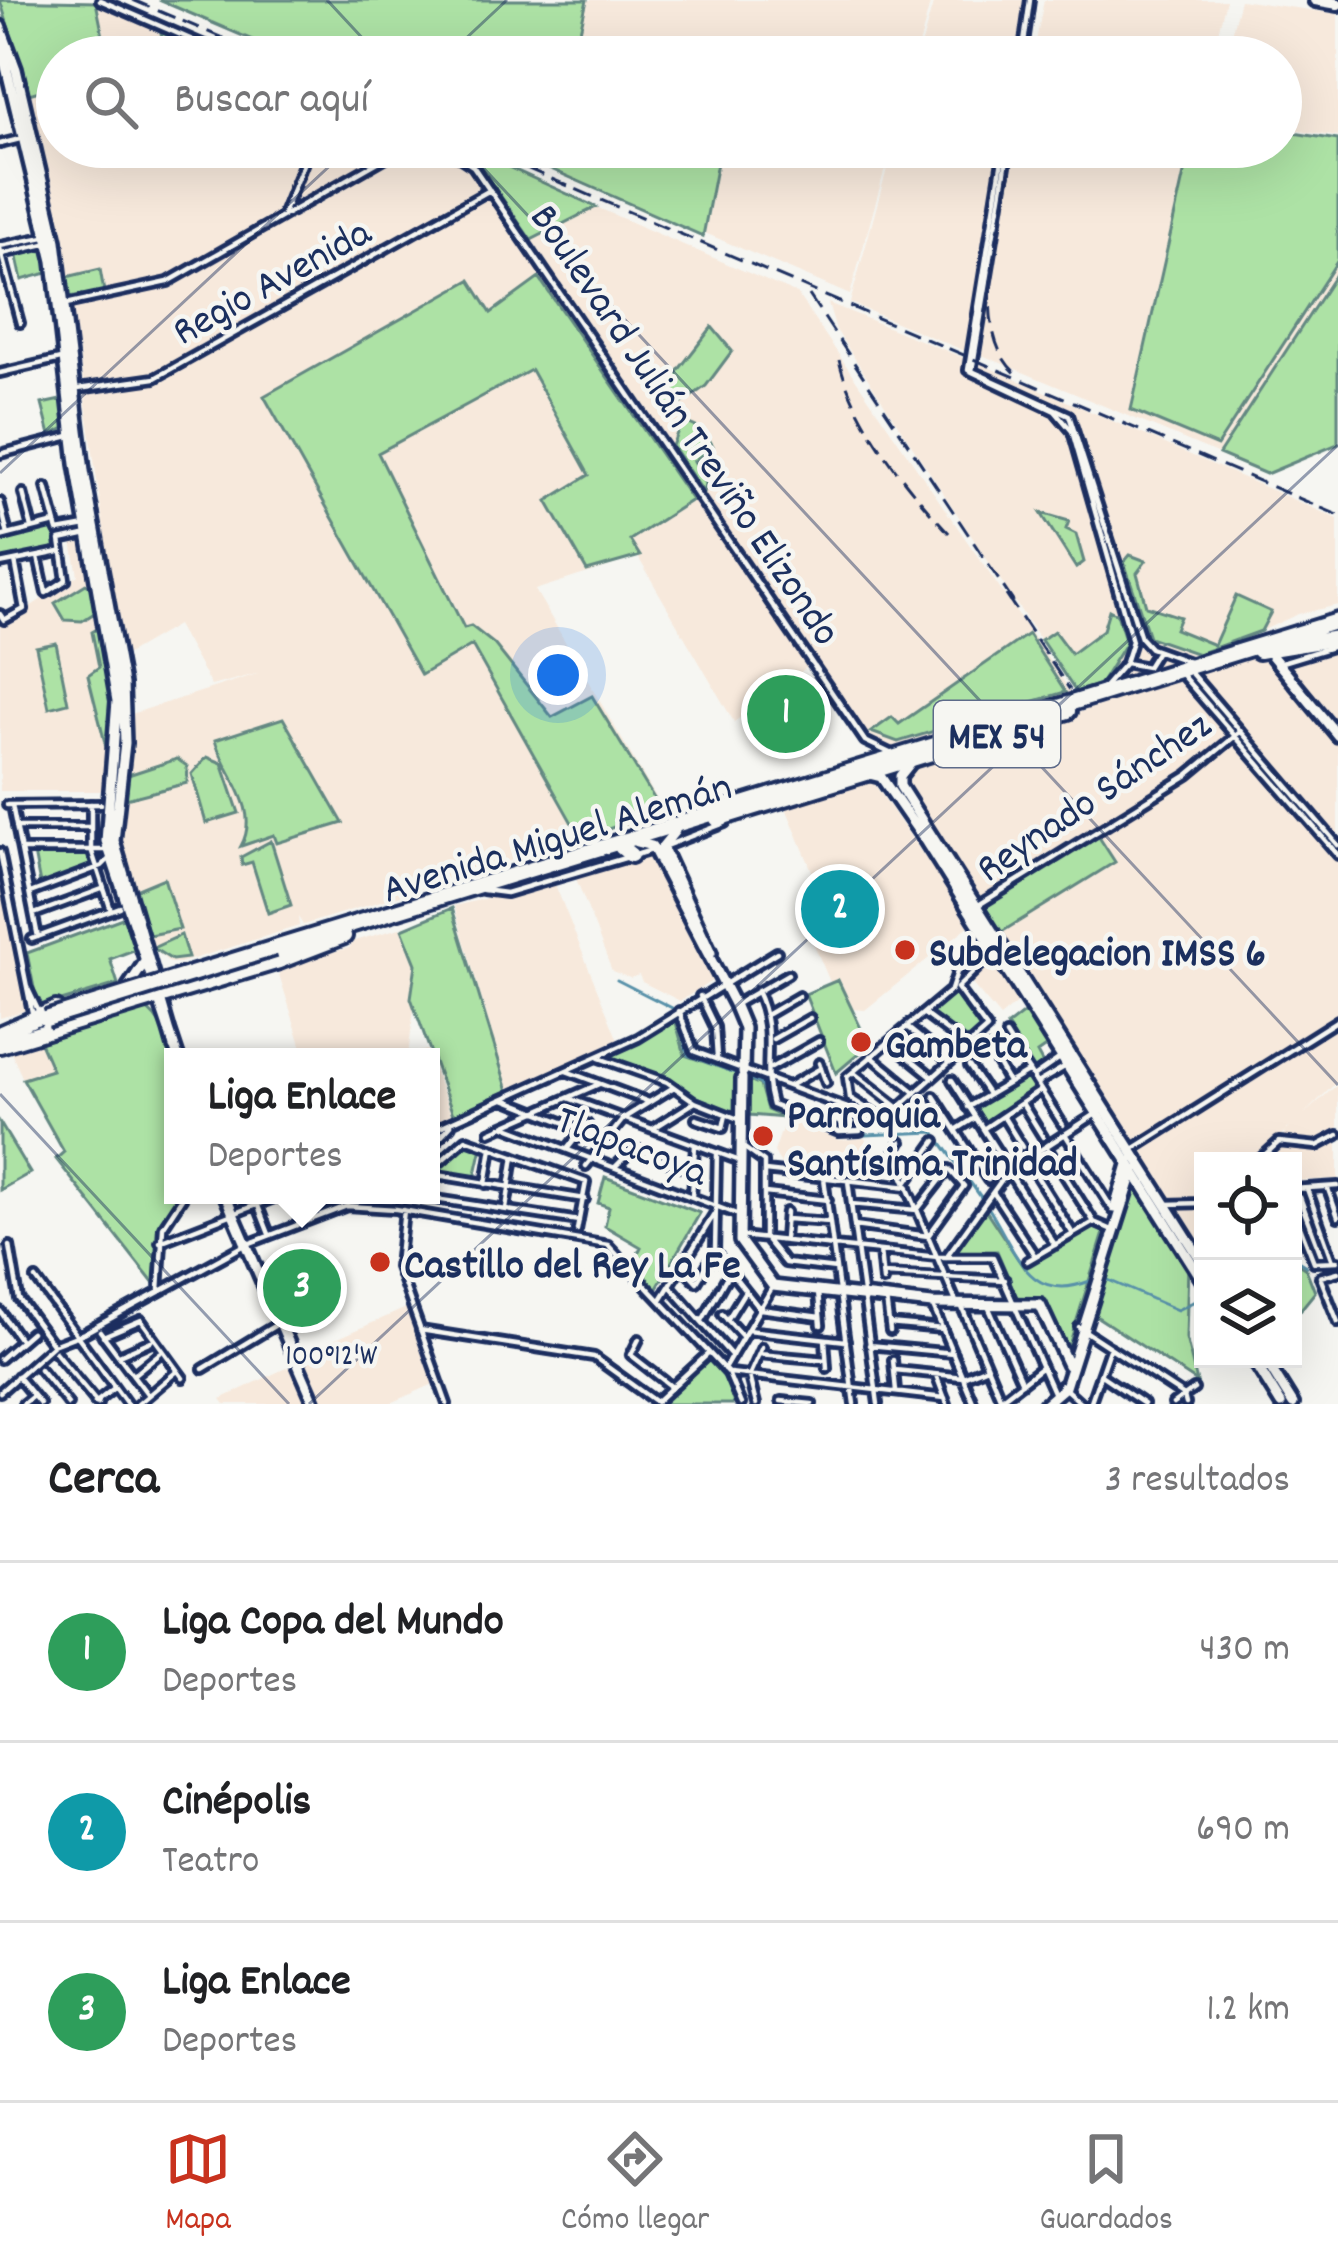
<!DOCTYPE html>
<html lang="es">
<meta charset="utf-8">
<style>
:root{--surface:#fff;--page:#f2f2f2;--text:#202124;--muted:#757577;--line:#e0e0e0;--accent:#c8321e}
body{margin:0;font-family:Dekko,sans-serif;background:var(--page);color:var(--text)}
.controls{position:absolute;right:36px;bottom:36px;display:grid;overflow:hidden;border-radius:0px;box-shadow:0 12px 48px #0002}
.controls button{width:108px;height:108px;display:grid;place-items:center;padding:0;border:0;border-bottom:3px solid var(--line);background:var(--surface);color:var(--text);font:60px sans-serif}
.you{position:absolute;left:558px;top:675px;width:42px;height:42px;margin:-30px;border:9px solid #fff;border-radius:50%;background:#1a73e8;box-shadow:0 0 0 18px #1a73e833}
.badge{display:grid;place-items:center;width:78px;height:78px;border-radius:50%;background:var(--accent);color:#fff;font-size:39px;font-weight:700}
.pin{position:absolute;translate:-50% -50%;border:6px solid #fff;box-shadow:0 3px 12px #0006}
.popup{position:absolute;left:164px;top:1048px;width:276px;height:156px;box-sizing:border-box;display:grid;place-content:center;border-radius:0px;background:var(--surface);filter:drop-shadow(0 3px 9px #0005);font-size:39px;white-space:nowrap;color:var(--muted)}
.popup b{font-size:45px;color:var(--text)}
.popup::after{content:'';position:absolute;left:50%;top:100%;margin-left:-24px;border:24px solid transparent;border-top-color:var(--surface)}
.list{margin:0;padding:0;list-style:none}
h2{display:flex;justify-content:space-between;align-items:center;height:156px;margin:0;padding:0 48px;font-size:51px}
h2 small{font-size:39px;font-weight:400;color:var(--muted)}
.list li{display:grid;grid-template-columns:78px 1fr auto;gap:36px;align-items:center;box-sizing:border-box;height:180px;padding:0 48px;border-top:3px solid var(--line)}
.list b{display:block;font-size:45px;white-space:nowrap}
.list p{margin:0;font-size:39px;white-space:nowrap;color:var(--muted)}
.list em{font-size:39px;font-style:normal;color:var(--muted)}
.icon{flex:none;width:66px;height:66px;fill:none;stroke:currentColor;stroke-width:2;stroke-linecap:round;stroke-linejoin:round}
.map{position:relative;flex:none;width:1338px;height:1404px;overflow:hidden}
.search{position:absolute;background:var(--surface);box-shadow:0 12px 48px #0002;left:36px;right:36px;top:36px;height:132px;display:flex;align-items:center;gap:30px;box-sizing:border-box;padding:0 42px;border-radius:66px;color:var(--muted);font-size:45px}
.sheet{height:696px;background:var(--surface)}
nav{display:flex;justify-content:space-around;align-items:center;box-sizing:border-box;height:168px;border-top:3px solid var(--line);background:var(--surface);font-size:33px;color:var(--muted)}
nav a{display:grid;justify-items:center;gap:6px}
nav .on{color:var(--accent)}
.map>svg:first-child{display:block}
</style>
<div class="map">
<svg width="1338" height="1404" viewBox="0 0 1338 1404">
<rect width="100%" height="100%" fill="#f6f6f2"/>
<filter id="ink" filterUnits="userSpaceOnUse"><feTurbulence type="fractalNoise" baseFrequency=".00833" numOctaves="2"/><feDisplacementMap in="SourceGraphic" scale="24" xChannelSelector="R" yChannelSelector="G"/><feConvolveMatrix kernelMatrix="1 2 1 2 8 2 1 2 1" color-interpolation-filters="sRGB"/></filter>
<g filter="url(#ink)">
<path fill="#f7e9dc" d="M0,0H89L215,57H57V147H423L465,165L811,664L734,722L638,557L535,590L665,813L303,925L298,917L299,926L180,963H170L149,945L116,832L131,714L260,673L211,686L177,625L122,657L63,241Z
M587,0H931L916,57H574Z
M934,0H1036L1026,57H918Z
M1044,0H1226L1212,57H1033Z
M1240,0L1338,14V137L1281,128V57H1225Z
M1281,131L1338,140V269L1219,454L977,353L1016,147H1281Z
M721,147H891L850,295L705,233Z
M893,147H1010L974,361L1338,519V605L1298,614L1229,646L1075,693L836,330L828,303L964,358L965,351L850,303Z
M596,207L797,294L1073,695L880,753L531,240Z
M72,542H81L90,568L112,701L105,791H0V627L78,575Z
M1338,651V731L1284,668Z
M1261,653L1338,739V1081L1303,1115L1338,1084V1179L1293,1181V1161H1262L1290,1127L1252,1161H1203V1199L1169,1200L904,786V775L909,768Z
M870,778L971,924L865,1010L852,1009L839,979L830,982L812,940L837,931L784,803Z
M637,856L656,859L715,979L680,1001L642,982L639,975L630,978L612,971L575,876Z
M0,867L29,1009L0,1018Z
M554,882L619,1043L509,1092L454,906Z
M407,926L420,963L408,1055L427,1050L429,1057H305L276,965L349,948L354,941Z
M990,957L1019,1001L1000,1017L966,977Z
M38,1038L53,1070L23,1079L8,1046Z
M431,1062L452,1117L431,1126Z
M785,1120L840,1140L865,1138L872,1156L837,1154L821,1173L784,1169L774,1152Z
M1203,1204V1252L1173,1205Z
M406,1308L438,1382L389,1404H323L300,1355Z
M292,1365L307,1404H225L221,1399Z"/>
<path fill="#ade2a5" stroke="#648882" stroke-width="3" d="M0,0L96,2L105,46L82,50L83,57H57V86L29,94Z
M159,0H587L574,57H292Z
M160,30L222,57H167Z
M1281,131L1338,140V260L1217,446L1131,410L1190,147H1281Z
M501,147H720L703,236Z
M467,148L596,207L531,240Z
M42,247L48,252L51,272L22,280L16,253Z
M100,269L104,292L69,297L67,277Z
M1338,271V444L1266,474L1219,454Z
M539,278L692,500L630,540L640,556L587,571L547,501L589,475L531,370L378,453L464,628L471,626L494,644L552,717L592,696L661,810L581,839L472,645L421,675L264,396L470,280L491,313Z
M712,327L732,351L706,386L671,411L664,409L656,399Z
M65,399L69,426L50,435L42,404Z
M687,423L703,430L713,446L694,461L706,483L704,493L672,446L679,428Z
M1041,513L1069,521L1066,529L1076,534L1084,562L1076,568Z
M53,526L59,548L0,562V539Z
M1130,555L1146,561L1137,573L1146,606L1180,617L1175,629L1214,645L1236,596L1271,612L1261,631L1198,654L1149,637L1124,562Z
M86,584L92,588L96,612L82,621L65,620L55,603Z
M1109,610L1117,614L1126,642L1100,684L1076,692L1041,640L1054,631L1071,654L1103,630Z
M99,628L111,702L107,751L88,675L99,667L92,632Z
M1028,634L1065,692L898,742L871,732L892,717L899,724Z
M56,643L68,703L49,708L36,647Z
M776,690L786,706L796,699L811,722L783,742L759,702Z
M283,718L343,823L277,843L274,835L241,846C262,808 224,773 215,740Z
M207,757L222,763L239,813L206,823L192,774Z
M177,759L187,766V783L122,800L125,776Z
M1097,834L1115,862L1000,933L984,905Z
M271,841L291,905L268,913L252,862L242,865L241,857Z
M87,852L91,866L40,884L34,853Z
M164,878L180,929L149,935L135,890Z
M452,908L509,1094L454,1117L411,998L416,964L402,929Z
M125,917L136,949L110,959L118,984L38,1008L27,953Z
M181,935L188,958L172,960L153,948Z
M838,980L869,1045L836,1073L805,994Z
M956,988L987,1026L967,1044L925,1013Z
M144,1008C188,1033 173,1149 173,1195H181C159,1226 151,1251 158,1289L56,1159L64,1152L23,1079L52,1070L38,1038Z
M1025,1012L1047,1046L1037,1053L1043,1064L1035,1070L1007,1026Z
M675,1019L685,1055L739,1074L737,1114L606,1058Z
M1027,1073L1037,1089L985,1124L974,1107Z
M749,1080L760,1085L767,1110L785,1118L749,1115Z
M0,1123L30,1173L0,1190Z
M464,1141L482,1147L475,1178L432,1173Z
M605,1177L700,1213L656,1289L632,1265L641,1247L605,1226L609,1207L598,1203Z
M1135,1182L1188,1264L1186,1338L1197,1382L1093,1314Z
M985,1209L1024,1268L1093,1225L1104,1233L1067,1352L1046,1300H1018L997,1251H954Z
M321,1258L337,1294L283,1318L267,1282Z
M1293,1261L1306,1269L1315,1292L1293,1319Z
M708,1358L727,1381L734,1404H656Z"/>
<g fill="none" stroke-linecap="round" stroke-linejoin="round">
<path stroke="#5991a9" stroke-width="3" d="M617,980L672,1008
M678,1018L688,1055L738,1074
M748,1078L760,1084L774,1111L841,1136L934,1132L983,1200
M988,1207C1017,1253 1028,1305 1090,1281
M1293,1258L1306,1266
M1106,1279L1177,1310L1203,1297"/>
<g stroke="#1b2f5e" stroke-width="14">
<path id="street" d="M100,0L232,57
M1022,57L1030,0
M0,144L24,138
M444,147L473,166L865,741L892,754
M1004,147L968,370L1055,411L1072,431L1132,641L1125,663L1104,687
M1009,147L972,371L1069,415L1141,638L1150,648L1189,662
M283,214L310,147
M0,246L44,237
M0,248L20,323
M2,254L49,243
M66,304L168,282L404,147
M0,373L65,358
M78,389L155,378L490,190
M0,454L70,436
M46,487L58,531L86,526
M23,493L32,528
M0,502L8,535
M0,537L55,523
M38,557L46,593L66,580L60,540L88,534
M0,564L59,552
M0,614L4,620L24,609L15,561
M1282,662L1338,645
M1125,663L1147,667L1157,651
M1190,672L1338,845
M1182,675L1338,855
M91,804V849L111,910
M7,805L101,804
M12,805L38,937
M16,827H89
M663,847L725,823
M21,850H105
M0,852L33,1017
M483,890L506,893L652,850
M30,893L102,866L111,857
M977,906L1188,775L1240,732
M34,914L102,889
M32,939L120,907
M988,946L957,972L951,990L847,1077L850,1098L885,1120L987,1029L957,988L994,952
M28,989L38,1010
M700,996L715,1027L717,1058
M736,1004L788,974
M679,1011L694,1051L696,1052C748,1071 800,1091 853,1110L862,1120L860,1131L839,1132L772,1105C760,1065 778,1034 757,991
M768,1014L799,996
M924,1014L967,1046
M908,1028L950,1062
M1006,1035L1063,1125
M773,1039L810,1018
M891,1043L933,1077
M989,1049L1007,1080
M871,1056L916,1093
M599,1058L667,1082L695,1102L741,1120
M819,1063L826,1083
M969,1066L988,1094
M771,1068L819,1041
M566,1071L649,1102
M853,1072L899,1108
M1033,1077L1060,1058
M952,1080L1004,1162
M1037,1083L1066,1066
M789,1086L821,1068
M934,1096L988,1180
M568,1098L740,1161
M504,1099L583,1130
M1022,1103L1043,1137
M968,1107L1029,1071
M1003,1116L1022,1147
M696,1119L723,1128L726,1115
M505,1126L739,1215
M654,1128L695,1102
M983,1129L1041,1090
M956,1130L975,1118
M431,1131L638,1038L777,952
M490,1132L599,1084
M1065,1134L1113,1210
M1046,1146L1094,1222L1110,1229
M431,1147L451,1125
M743,1147L764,1162V1237L785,1263L836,1269
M568,1148L587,1124
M1135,1148L1338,1020
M717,1153L715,1252L760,1309L820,1317
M891,1159L901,1142
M1026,1159L1073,1234
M1258,1161L1279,1142L1317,1146L1338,1135
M586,1166L624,1118L674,1087
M615,1167L634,1148L693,1171
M431,1170L466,1139L586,1182L577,1230
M765,1171L908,1187
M1008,1171L1055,1245
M431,1174L585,1199
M848,1181L878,1404
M906,1183L936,1141
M486,1184L492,1148
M1293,1189L1338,1186
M1307,1189L1333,1261
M1328,1189L1338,1217
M993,1192L1035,1256
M765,1193L828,1200
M416,1196L579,1221
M692,1197L695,1145
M851,1204L917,1210L949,1169L964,1186L928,1236L854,1226
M1167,1204L1203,1203
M258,1206L269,1234
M1293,1208L1314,1262L1338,1261
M506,1209L514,1156
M404,1210L398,1267L447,1404
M786,1219L830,1222
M740,1236L938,1257H993L1053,1392
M784,1240L786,1212
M160,1242L282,1195
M10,1246L19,1299L53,1345
M880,1251L883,1281
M946,1257L1008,1171L1096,1114
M1027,1261L1094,1222
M682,1266L697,1282L715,1252
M1338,1272L1320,1277L1338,1322
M883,1274L1005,1280
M36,1279L127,1404
M670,1286L732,1356
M159,1290L163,1227L184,1195
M818,1292L821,1325
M662,1298L715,1213
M886,1299L890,1331
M932,1304L974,1404
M961,1305L1003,1404
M988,1306L1022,1383
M0,1311L20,1340
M722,1314L742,1336
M703,1319L730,1271
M727,1320L745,1291
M889,1324L943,1329
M1079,1327L1184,1396L1186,1404
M420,1330L594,1357L656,1402
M747,1330L846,1341
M100,1331L148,1395
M103,1336L141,1320L183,1378
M639,1339L631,1355L672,1387
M825,1339L827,1368
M869,1345L953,1353
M55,1352L98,1404
M759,1354L826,1360
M119,1355L151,1341
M0,1359L31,1332
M893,1360L896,1391
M40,1369L68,1404
M203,1369L279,1323
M724,1369L773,1286
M895,1370L963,1377L987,1367
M730,1373L945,1398
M133,1375L160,1353
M936,1375L947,1404
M1101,1375L1144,1404
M17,1376L40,1404
M1061,1385L1082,1404
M0,1392L53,1345L84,1333L245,1245L347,1206L396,1209L608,1245L728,1373L741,1404
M1001,1399L1042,1367
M781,1401L812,1404
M656,1402L709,1353
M95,1403L114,1388
M23,1404L33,1396
M138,1404L176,1372
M756,1404L749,1376L762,1347
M854,1404L824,1178L832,1160L897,1163L957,1304
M1090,1404L1110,1347
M1173,1404L1194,1389"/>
</g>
<g stroke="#1b2f5e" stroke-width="18">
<path id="secondary" d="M0,26L16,69L56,241L84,471L123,684L125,743L114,841L174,1047
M0,42L53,261L76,464L117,701L106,841L178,1057
M1268,651L1338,736
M912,761L900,776V786L1203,1263
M869,774L881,777L926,842L1203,1281
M675,831L662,847L711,953
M636,842L652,846L734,1004L744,1028L743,1072
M128,987L144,963
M742,1078L740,1241L773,1286L932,1304L1040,1305L1068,1365
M225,1195L315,1404
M1115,1208L1129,1161
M1253,1359L1281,1404
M1265,1359L1293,1404
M1045,1404L1065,1387L1134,1170"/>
</g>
<g stroke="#1b2f5e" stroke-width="20">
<path id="primary" d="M1315,0L1338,4"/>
</g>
<g stroke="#1b2f5e" stroke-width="22">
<path id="highway" d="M1259,651L1338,638
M717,819L1068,711
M621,847L631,855
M275,948L1338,621
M1,1033L56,1009
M0,1045L279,961L344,936"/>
</g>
<use href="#street" stroke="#f6f6f2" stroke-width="4.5"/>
<use href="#secondary" stroke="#f6f6f2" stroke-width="9"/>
<use href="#primary" stroke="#f6f6f2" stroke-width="10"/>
<use href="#highway" stroke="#f6f6f2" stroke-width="14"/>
<path stroke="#1b2f5e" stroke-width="3" stroke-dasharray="18 9" stroke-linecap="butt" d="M133,0L267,57
M477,147L1338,515
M1016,147C1005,209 963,331 1018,375
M809,295L1018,609
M839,360C854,423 907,488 951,535
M1006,595L1070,690"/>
<g stroke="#1b2f5e" stroke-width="22" stroke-linecap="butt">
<path id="highway-bridge" d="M46,1019L275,948"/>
</g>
<use href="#highway-bridge" stroke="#f6f6f2" stroke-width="14"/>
</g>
</g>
<path fill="none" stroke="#1b2f5e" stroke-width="3" stroke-opacity="0.45" d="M327,0L380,57M446,57L507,0M464,147L1338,1085M0,473L350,147M0,1094L289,1404M309,1404L1338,445"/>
<g fill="#c8321e" stroke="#f6f6f2" stroke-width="4.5">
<circle cx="905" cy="950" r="12"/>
<circle cx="861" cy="1042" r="12"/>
<circle cx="763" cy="1136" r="12"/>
<circle cx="380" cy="1262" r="12"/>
</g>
<g text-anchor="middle" stroke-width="9" stroke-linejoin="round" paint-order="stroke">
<rect fill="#f6f6f2" stroke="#5d6b8a" stroke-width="3" x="934" y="701" width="126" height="66" rx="9"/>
<g font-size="39" font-weight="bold" fill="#1b2f5e">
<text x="997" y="748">MEX 54</text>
</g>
<g font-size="42" fill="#1b2f5e" stroke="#f6f6f2">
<text transform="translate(270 279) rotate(-29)" y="15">Regio Avenida</text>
<text transform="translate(688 423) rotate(56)" y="15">Boulevard Julián Treviño Elizondo</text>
<text transform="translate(1092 794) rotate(-34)" y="15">Reynado Sánchez</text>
<text transform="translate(556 835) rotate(-17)" y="15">Avenida Miguel Alemán</text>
<text transform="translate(633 1143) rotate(21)" y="15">Tlapacoya</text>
</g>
<g font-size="42" font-weight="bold" fill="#1b2f5e" stroke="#f6f6f2" text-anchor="start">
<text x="929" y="965">Subdelegacion IMSS 6</text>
<text x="885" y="1057">Gambeta</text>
<text x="787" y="1127">Parroquia<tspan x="787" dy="48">Santísima Trinidad</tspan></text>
<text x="404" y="1277">Castillo del Rey La Fe</text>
</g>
</g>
<g font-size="30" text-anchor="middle" fill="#1b2f5e" stroke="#f6f6f2" stroke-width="9" stroke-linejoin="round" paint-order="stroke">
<text x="331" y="1364">100°12'W</text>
</g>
</svg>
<div class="controls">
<button><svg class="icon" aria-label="locate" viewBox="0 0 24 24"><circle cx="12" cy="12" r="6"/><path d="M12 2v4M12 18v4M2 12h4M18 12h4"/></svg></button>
<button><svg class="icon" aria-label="layers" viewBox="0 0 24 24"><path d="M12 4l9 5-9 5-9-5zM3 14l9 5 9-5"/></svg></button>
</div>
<div class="you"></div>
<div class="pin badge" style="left:786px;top:714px;background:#2e9e5b">1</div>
<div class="pin badge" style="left:840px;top:909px;background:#0f9aa8">2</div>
<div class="pin badge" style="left:302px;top:1288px;background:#2e9e5b">3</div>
<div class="popup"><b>Liga Enlace</b>Deportes</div>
<div class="search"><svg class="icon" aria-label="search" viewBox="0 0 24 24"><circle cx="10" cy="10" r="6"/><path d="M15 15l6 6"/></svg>Buscar aquí</div>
</div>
<section class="sheet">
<h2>Cerca<small>3 resultados</small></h2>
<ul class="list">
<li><span class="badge" style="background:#2e9e5b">1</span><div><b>Liga Copa del Mundo</b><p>Deportes</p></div><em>430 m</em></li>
<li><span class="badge" style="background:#0f9aa8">2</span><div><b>Cinépolis</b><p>Teatro</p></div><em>690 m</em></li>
<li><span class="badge" style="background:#2e9e5b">3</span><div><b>Liga Enlace</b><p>Deportes</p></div><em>1.2 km</em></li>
</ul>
</section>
<nav>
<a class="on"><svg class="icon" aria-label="map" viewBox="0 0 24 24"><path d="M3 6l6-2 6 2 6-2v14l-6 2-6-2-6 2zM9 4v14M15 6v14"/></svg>Mapa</a>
<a><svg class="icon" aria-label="directions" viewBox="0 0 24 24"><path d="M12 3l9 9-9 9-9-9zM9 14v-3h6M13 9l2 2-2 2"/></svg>Cómo llegar</a>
<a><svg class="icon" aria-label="saved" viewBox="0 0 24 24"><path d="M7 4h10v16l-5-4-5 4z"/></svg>Guardados</a>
</nav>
